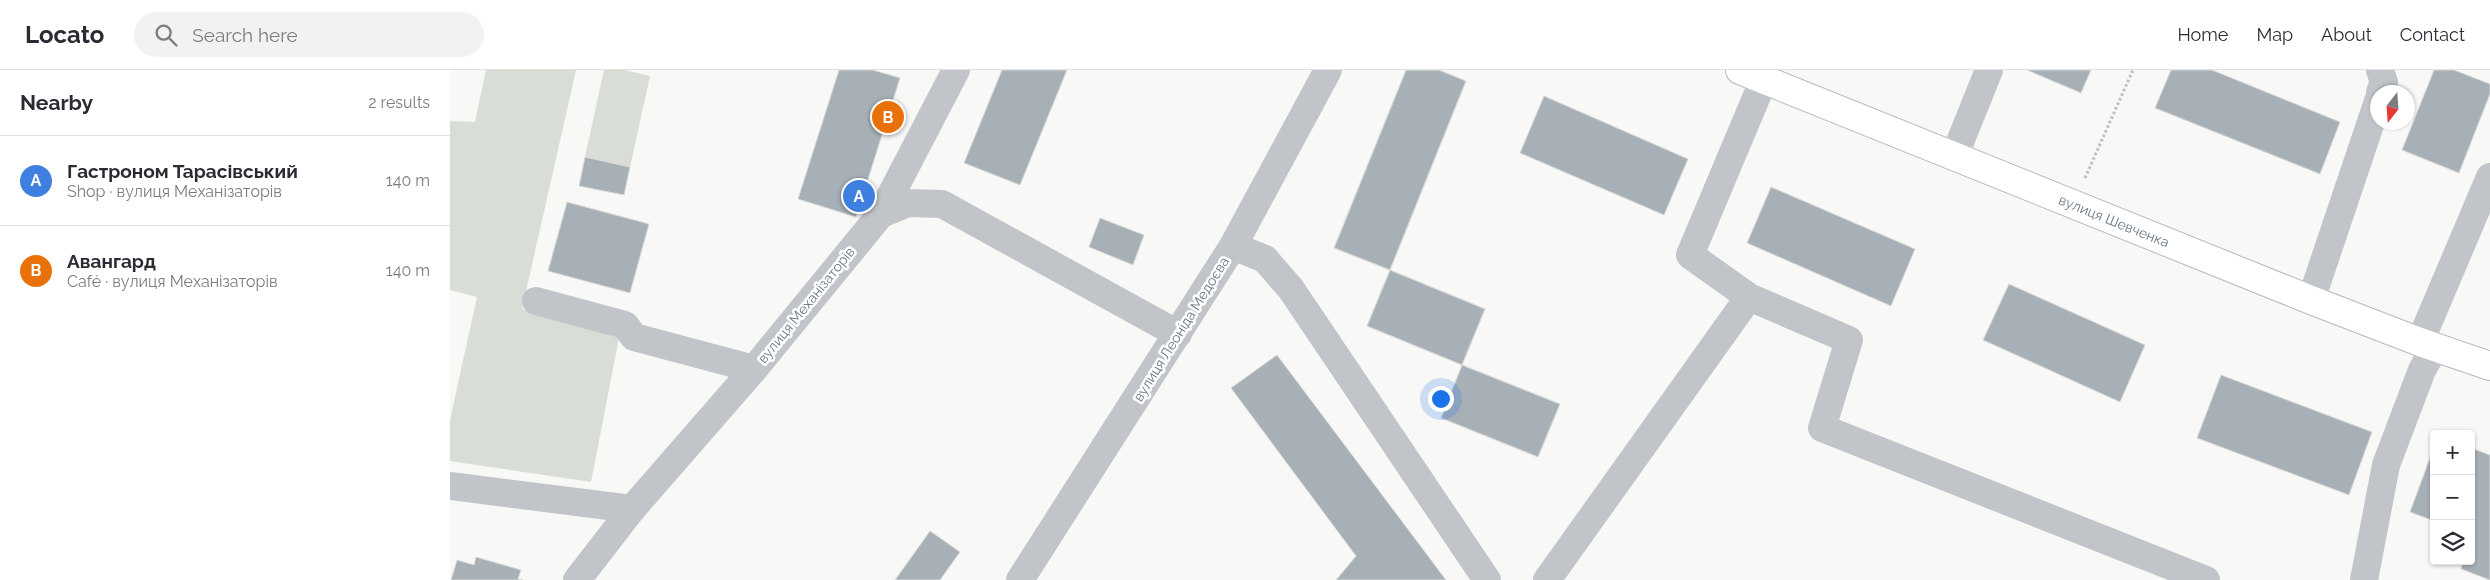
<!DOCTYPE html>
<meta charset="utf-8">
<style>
:root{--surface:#fff;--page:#f2f2f3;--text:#2b2b33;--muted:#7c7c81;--line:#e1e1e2;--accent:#b45309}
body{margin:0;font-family:Raleway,sans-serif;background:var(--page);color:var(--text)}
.controls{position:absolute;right:15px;bottom:15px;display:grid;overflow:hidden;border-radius:5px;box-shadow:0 1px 4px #0004}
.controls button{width:45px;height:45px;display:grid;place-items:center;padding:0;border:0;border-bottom:1px solid var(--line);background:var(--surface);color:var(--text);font:25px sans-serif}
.compass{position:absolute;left:1920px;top:15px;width:45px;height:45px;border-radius:50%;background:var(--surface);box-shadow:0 1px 4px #0004;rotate:197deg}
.you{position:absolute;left:990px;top:328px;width:18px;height:18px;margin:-12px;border:4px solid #fff;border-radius:50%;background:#1a73e8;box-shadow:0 0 0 8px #1a73e833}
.badge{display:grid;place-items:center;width:32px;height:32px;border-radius:50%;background:var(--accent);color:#fff;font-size:16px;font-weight:700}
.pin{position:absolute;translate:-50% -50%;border:2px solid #fff;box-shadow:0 1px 5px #0006}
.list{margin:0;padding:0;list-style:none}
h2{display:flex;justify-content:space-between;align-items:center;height:65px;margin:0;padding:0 20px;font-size:21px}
h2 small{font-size:16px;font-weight:400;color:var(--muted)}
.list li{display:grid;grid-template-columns:32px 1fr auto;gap:15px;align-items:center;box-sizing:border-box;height:90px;padding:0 20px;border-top:1px solid var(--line)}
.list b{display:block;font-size:19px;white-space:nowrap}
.list p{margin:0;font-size:16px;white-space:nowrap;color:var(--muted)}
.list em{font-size:16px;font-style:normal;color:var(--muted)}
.icon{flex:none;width:28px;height:28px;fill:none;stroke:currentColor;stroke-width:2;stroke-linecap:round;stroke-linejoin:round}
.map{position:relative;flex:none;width:2040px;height:510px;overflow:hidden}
header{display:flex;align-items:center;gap:30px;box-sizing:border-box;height:70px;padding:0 25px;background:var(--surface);border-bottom:1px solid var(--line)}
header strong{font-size:24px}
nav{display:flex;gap:28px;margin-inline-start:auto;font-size:18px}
.search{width:350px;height:45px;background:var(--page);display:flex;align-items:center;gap:12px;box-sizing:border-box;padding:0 18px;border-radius:28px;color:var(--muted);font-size:19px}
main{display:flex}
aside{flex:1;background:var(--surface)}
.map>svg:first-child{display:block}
</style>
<header>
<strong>Locato</strong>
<div class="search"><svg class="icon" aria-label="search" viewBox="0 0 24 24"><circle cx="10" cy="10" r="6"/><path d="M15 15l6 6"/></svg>Search here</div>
<nav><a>Home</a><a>Map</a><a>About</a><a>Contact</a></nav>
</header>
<main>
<aside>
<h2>Nearby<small>2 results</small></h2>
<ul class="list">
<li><span class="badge" style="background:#3f7fe0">A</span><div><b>Гастроном Тарасівський</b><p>Shop · вулиця Механізаторів</p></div><em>140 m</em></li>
<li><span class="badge" style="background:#e8710a">B</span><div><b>Авангард</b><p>Café · вулиця Механізаторів</p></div><em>140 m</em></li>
</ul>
</aside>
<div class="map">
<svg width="2040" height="510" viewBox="0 0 2040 510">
<rect width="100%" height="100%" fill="#f8f8f6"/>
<path fill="#d8ddd5" d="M36,0H126L72,239L169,268L141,412L0,391V350L27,227L0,220V51L25,52Z
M154,0H175L200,6L180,97L135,87Z"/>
<path fill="#a8b0b7" stroke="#dadad8" d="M389,0H423L450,8L406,147L348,129Z
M552,0H617L570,115L514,93Z
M956,0H989L1016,11L940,200L884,178Z
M956,0H989L1016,11L940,200L884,178Z
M1577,0H1641L1631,23Z
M1721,0H1762L1890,52L1870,104L1705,38Z
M1984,0H2004L2040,14V24L2009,103L1952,80Z
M1094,26L1238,89L1214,145L1070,83Z
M135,87L180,97L174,125L129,116Z
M1321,117L1465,179L1441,236L1297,173Z
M117,132L199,154L180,223L98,201Z
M650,148L694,165L683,195L639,177Z
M940,200L1035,239L1012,295L917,256Z
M940,200L1035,239L1012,295L917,256Z
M1559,214L1695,275L1670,332L1533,270Z
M827,285L996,510H886L906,486L781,318Z
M1012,295L1110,334L1088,387L991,348Z
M1012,295L1110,334L1088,387L991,348Z
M1771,305L1922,362L1899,425L1747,368Z
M1984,377V451L1960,442Z
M2021,378L2040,385V510L2011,499L2013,491H2021Z
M480,461L510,482L490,510H445Z
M26,487L71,500L68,509L73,510H1L7,490L24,495Z"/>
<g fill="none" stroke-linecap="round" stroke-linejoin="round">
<g stroke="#b5b9be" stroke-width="30">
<path id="major" d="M1290,0L1861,230L1970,272L2040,296"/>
</g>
<path stroke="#bbbec1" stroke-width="3" stroke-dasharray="2.5 2.5" stroke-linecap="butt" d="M1635,108L1683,0"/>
<path stroke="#c1c5ca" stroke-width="28" d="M1930,0L1934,12L1930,22
M1504,87L1539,0
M431,144L506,0
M783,176L815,189L841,219L1037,510
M1299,227L1399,270L1372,358L1756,510
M1861,230L1928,31
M86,231L175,255L184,267L304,299
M1970,272L2040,107
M0,416L182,439L304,299L431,144L458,133L492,134L728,264
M127,510L182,439
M570,510L783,176L878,0
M1097,510L1299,227L1240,185L1314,9
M1914,510L1936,395L1972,300L1985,277"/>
<use href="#major" stroke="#fff" stroke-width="28"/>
</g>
<g text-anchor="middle" stroke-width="5" stroke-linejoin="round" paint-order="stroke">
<g font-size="14" fill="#677787" stroke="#fff">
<text transform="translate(1664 151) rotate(22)" y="5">вулиця Шевченка</text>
<text transform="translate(356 235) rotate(-51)" y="5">вулиця Механізаторів</text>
<text transform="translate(731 259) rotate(-58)" y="5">вулиця Леоніда Медоєва</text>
</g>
</g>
</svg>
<div class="controls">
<button>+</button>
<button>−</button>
<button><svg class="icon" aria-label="layers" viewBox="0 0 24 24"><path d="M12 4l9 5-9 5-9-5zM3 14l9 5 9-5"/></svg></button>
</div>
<svg class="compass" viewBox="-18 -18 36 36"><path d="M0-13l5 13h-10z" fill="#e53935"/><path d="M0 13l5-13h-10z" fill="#7c7c81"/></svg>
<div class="you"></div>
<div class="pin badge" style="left:409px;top:126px;background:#3f7fe0">A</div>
<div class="pin badge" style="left:438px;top:47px;background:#e8710a">B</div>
</div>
</main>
